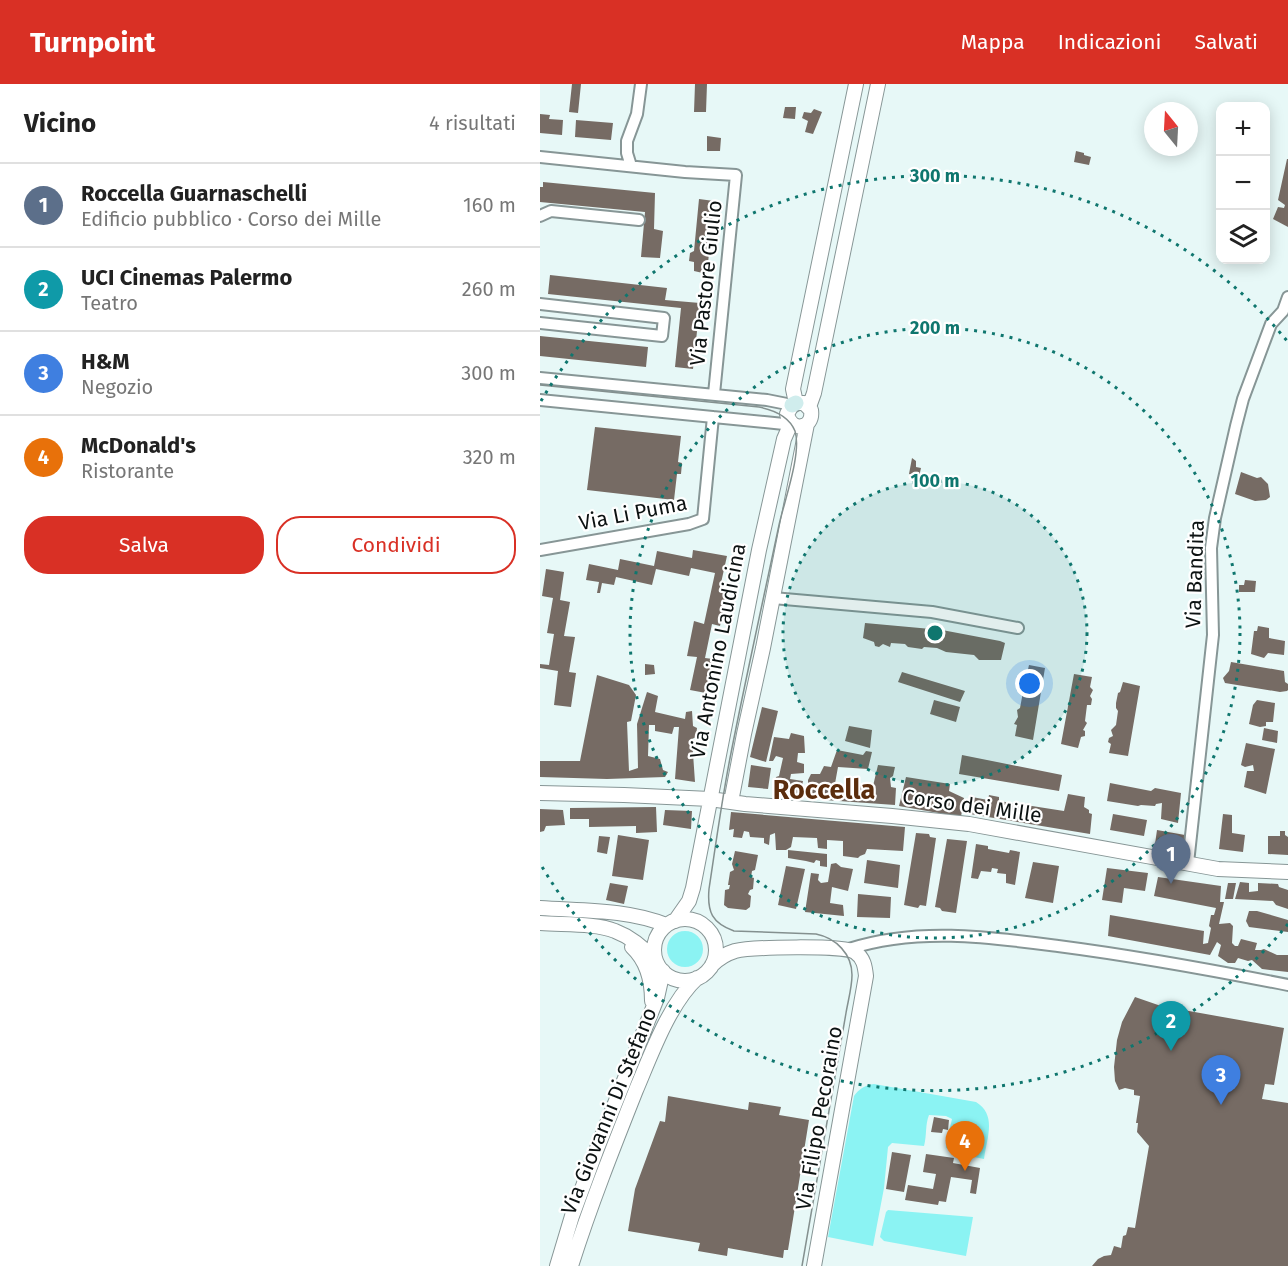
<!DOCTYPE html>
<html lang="it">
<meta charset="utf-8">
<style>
:root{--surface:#fff;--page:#f2f2f2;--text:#222;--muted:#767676;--line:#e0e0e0;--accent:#d93025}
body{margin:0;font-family:"Fira Sans",sans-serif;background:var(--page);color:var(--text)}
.controls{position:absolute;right:18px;top:18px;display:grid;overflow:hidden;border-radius:12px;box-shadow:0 3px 15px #0003}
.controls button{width:54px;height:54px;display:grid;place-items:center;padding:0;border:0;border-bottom:2px solid var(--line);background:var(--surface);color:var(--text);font:30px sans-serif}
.compass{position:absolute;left:604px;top:18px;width:54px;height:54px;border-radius:50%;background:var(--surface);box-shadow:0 3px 15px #0003;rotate:342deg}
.you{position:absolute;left:490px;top:600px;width:21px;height:21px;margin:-15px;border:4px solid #fff;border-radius:50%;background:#1a73e8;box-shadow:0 0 0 9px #1a73e833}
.badge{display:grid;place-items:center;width:39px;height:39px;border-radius:50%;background:var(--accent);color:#fff;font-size:20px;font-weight:700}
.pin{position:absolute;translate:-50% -50px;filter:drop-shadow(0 2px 3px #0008)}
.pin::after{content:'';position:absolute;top:32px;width:21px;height:18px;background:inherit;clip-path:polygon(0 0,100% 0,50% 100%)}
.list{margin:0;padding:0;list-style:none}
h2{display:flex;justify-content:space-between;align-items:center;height:78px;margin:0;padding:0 24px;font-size:26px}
h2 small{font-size:20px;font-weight:400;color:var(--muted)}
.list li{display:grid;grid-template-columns:39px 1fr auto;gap:18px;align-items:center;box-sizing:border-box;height:84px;padding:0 24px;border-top:2px solid var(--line)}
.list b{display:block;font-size:22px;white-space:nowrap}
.list p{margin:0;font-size:20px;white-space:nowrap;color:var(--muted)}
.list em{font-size:20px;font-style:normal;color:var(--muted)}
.actions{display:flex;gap:12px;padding:18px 24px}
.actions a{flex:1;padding:14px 0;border:2px solid var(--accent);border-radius:24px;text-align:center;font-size:21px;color:var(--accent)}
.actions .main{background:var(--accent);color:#fff}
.icon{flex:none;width:33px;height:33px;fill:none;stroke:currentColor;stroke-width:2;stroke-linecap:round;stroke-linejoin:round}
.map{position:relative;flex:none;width:748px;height:1182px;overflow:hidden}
header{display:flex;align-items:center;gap:36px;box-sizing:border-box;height:84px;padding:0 30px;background:var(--accent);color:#fff}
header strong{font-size:28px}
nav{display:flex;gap:33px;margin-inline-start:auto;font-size:21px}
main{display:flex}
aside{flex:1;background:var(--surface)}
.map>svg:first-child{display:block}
</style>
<header>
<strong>Turnpoint</strong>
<nav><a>Mappa</a><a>Indicazioni</a><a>Salvati</a></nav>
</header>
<main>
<aside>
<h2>Vicino<small>4 risultati</small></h2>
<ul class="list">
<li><span class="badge" style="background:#5c6f8a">1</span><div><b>Roccella Guarnaschelli</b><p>Edificio pubblico · Corso dei Mille</p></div><em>160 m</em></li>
<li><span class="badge" style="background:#0f9aa8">2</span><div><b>UCI Cinemas Palermo</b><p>Teatro</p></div><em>260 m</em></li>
<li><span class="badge" style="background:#3f7fe0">3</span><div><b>H&amp;M</b><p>Negozio</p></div><em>300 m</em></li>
<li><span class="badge" style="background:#e8710a">4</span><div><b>McDonald's</b><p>Ristorante</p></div><em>320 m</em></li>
</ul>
<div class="actions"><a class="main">Salva</a><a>Condividi</a></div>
</aside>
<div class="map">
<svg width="748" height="1182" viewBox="0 0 748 1182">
<rect width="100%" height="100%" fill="#e7f8f7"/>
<path fill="#8bf3f3" d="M127 865a18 18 0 1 1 36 0a18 18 0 1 1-36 0Z
M334,1000L436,1018C457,1031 447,1053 444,1075L429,1072L406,1064C406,1054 410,1045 412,1035L406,1032L389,1031C385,1041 387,1051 384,1062L352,1059L348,1063L344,1104L333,1162L288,1153L314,1012C319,1005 325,1001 334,1000Z
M348,1126L433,1133L426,1172L344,1157L340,1153L346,1128Z"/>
<path fill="#766b64" d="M32,0H41L38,29L29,28Z
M155,0H167L166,28H154Z
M245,23H256L255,35L243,34Z
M274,25L282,28L273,50L265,48L268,37L262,34L264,28L271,29Z
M0,30L10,31L9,35L23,36L22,51L0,49Z
M36,36L73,39L71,56L35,53Z
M167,52L181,54L180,67H167Z
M536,67L544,69V71L551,73L549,81L534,78Z
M747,75H748V143L733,135L738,123L744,124L745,121L738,116Z
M3,98L115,109L114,145L123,147L120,174L101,173L105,128L0,118V103H3Z
M159,115L174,117L167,190L154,187V178L149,177L150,169L154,167Z
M10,191L127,204L125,216L160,219L153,285L135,283L141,224L8,210Z
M0,252L108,263L106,283L0,272Z
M55,343L141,352L138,378L142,379L141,390H137L134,416L47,406Z
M372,374L376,377V383L381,384L379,393L369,390Z
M701,388L717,394L721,393L728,400L730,413L726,416L715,417L695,410Z
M153,466L187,472L179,508L187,509L180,542L172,540L165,574L173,575L166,609L150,606L157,573L147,572L154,537L164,540L175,489L151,484L149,492L116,485L112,501L76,493L74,501L62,499L60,509H57L59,498L46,496L49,480L78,486L80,475L114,482L117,467L152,474Z
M6,485L24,488L20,516L30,518L24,552L35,553L29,588L36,589L31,623L14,621L18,587L0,584V580L9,581L14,550L7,549L13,514L2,512Z
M705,496L716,497L715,508H699V501H704Z
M325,539L402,546L460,557L465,559L461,576H439L434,571L406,568L397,564L384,563L382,565L368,563L365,560L351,559L350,563L343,560L339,563L335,562L334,558L323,554Z
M718,542L729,544V554L745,557L744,571L728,569L724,574L711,570L714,547H717Z
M691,578L744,587L745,598L748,600V606L747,607L740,608L685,599L683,594L689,587Z
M105,580L114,581L115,590L105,591Z
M489,581L505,584L493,656L475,652L477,641L474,640L478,633L477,626L480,624L483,608L480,606L485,597L483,592L487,590Z
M362,588L425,607L420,618L358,598Z
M534,590L552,593L550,603L553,606L550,612L552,615L551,621H547L545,637L547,639L543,646L545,647V652L541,653L538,664L521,660Z
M57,591L89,601L96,611L91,637L87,638L89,687L98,684L97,640L107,608L118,612L115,628L145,635L146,628L152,627L153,642L157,644L156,653L152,655L155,698L135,695L139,643H134L132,650L115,647V641H109L108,672L120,675L123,686L128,688L125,693L67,695L0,693V677H40Z
M583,598L600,602L588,672L569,669L571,660L568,658L569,654L573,652L571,646L576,641L578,627L576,624V619L578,609L580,608Z
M394,616L420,623L416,638L390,630Z
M717,616L735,619L733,638H726V642L720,643L709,640L713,621Z
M222,623L238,627L226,678L210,673Z
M309,642L332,646L330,664L305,657Z
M724,644L738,647L737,659L722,656Z
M251,649L264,652L265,669H258L257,678L264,680V689L251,690L250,695L263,697L260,711L234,707L236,693L239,692L243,674L236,672L233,677H229L234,653L249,655Z
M706,659L735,665L726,710L704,703L707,687H714L713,681L705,683L701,681Z
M297,666L323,671L326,667L332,668L328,685L298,683L294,705L306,704L309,700L333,702L338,681L355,683L353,692L350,694L351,703L356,704L355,721L285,716L283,711L268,709V696L271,690H280L284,682L291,683Z
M422,671L522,691L519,707L419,690Z
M211,681L231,684L228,705L208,703Z
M366,693L410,700L409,707L424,714L421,733L359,722Z
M570,699L611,707L615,704L641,709L638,739L621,735L622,719L616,720L615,722L601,721L598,722L567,717Z
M528,710L545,713L544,723L549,726V729L552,730L550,750L430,730L432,713L448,716L449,711L459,713V717L524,727Z
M116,723L117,748L96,749V742L49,743V735H30V724Z
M0,725L23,726L25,741L6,742L4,747L0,748Z
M125,726L152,727L151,745L123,741Z
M191,728L365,743L363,767L327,765L325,770L320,772L318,774L303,772V757L287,756V765L278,764L277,754L253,753L251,763L246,766H236L235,749L230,751L229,761L224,759V754L210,753L209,748L204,747L202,754L193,753L194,745L189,746Z
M573,730L607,736L604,752L570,746Z
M683,730L692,731V749L705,751L703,768L679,765Z
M617,746L645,751L643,765L615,760Z
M740,747H745V751L748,753V771L728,770V752H740Z
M376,749L389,750L390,753L396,754L386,822L380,821L378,824L364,821Z
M78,751L109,756L103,796L72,792Z
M59,752L70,753L67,770L57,768Z
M407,755L427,757L416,829L402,827L400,824L395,823Z
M436,760L448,762V765L469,769L470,766L480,768L475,801L466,799V790L457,789L458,785L452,784L451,788L441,787L438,795L431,794Z
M248,766L287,770V783L280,782V777L276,776L274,779L266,777L248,774Z
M195,767L218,771L215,786L212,787L211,793L214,794L213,805L210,806L208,810L211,812L210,823L206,826L188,824L184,821L185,806L189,805L190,801H188L190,788L194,786L192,780Z
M327,776L360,781L358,804L324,799Z
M493,778L519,782L513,819L485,814Z
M296,779L301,783L313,785L308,807L292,803L290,819L303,821L304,832L265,828L271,789L279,790L278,796L281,799L288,798L291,780Z
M246,782L265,785L256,825L238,821Z
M567,784L608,789L605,807L584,804L582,819L562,816Z
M618,793L681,802L680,818H684L679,840L690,839L693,842L692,859L695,862H698L701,855L717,859L715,866H721L724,865L737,871H748V888L722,885L712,876L708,877L698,874L695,879H688L678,872L681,861L677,858L670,871L568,852L570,831L664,847L663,860L668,859L671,844L669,842L671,831H674L676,824L614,812Z
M700,798L709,799V808L718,807V799L738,800L739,803L748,806V825L736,821L733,817L695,815Z
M70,799L88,802L84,820L66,816Z
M688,799H696L693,815H685Z
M318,810L351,813L350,834L317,833Z
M709,827H717L748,836V848L709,843L706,837Z
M595,913L621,922L744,944L734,1001L725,1000L722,1015L748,1019V1182H552L558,1175L564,1172L571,1171L574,1162L581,1164L583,1152L586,1151L588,1143L595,1144L609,1062L597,1048L598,1039H596L600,1012L594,1011V1006L585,1004L579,1006L575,997L574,983L577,956L582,938Z
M128,1012L208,1026L209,1018L241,1023L239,1031L269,1036L248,1166H244L243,1174L188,1164L187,1172L158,1167L160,1159L88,1147L95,1105L120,1037L125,1038Z
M394,1033L409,1036L408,1046L403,1045L402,1049L391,1048Z
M352,1068L371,1071L364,1108L346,1105Z
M386,1070L414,1074L413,1079L440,1084L436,1110L430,1109L432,1096L411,1093L406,1118L399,1117L398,1121L365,1116L368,1101L393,1105L396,1090L383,1088Z"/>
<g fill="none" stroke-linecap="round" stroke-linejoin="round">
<g stroke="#879696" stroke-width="14">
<path id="minor" d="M0,73L145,88L196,91L174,310
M91,82L87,69V57L97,30L101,0
M0,132L11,127L99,136
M0,220L124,234L122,252L0,239
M0,294L227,316L252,321
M0,316L244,340L250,338
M0,466L149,440L163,435L173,333
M233,514L392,528L478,544
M648,779L673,551L671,464L675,434L696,342L703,315L731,240L743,227L748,213
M309,865C377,843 449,853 518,862C595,872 672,886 748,901"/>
</g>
<g stroke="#879696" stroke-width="16">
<path id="tertiary" d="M252,321L247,330C251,349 274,345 271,326L264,319H256L253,305L316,0
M269,323L274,309L338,0
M0,709L84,711L170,715L205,720L352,732L429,740L678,785L748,788
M191,718L204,650L223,564L267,340
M0,824C41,827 87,825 126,841
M114 866a31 31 0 1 1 62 0a31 31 0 1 1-62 0Z
M135,837L149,817L153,804L219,466L244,355L251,339
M0,839C21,841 56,839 75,847C91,853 104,864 116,877
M92,863C107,877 112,897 112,917
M172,881C179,874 185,870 195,867C211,863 303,861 315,868C324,874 325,883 326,892L274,1182
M17,1182L32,1132L56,1067L117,914L123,887
M31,1182C50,1122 73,1064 96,1006C111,971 129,920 157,894"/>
</g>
<g stroke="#879696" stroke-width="18">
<path id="secondary" d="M252,321L256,319"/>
</g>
<use href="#minor" stroke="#fff" stroke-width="10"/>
<use href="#tertiary" stroke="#fff" stroke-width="14"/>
<use href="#secondary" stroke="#d0eded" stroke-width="15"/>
<path stroke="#84908f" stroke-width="1.5" d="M0,301L219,323C234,326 249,332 255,347C262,369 244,418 239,441C223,517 206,593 191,669C182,714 176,759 169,805C167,828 172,839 194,847L276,850C296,854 312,870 312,891C312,903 308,917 306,929L262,1182"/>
</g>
<circle cx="395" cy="549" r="152" fill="#0f766e" fill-opacity=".12"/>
<g fill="none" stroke="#0f766e" stroke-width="3" stroke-dasharray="3 6">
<circle cx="395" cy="549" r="152"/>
<circle cx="395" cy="549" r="305"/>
<path d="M748 840A457 457 0 0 1 1 781M1 317A457 457 0 0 1 748 258"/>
</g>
<g text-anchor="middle" stroke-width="4.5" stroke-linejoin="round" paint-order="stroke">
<g font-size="21" fill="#0c1212" stroke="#fff">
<text transform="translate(166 199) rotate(-84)" y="7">Via Pastore Giulio</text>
<text transform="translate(93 429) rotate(-11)" y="7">Via Li Puma</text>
<text transform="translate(655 490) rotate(-88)" y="7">Via Bandita</text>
<text transform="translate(178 567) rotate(-79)" y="7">Via Antonino Laudicina</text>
<text transform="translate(432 722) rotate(8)" y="7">Corso dei Mille</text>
<text transform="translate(69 1027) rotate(-68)" y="7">Via Giovanni Di Stefano</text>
<text transform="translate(279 1034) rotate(-80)" y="7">Via Filipo Pecoraino</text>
</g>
<g font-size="27" font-weight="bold" fill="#5b2d0d" stroke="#fff">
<text x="284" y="715">Roccella</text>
</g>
</g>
<circle cx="395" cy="549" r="9" fill="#0f766e" stroke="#fff" stroke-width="3"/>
<g font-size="18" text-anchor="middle" font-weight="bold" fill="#0f766e" stroke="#fff" stroke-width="4.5" stroke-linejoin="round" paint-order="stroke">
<text x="395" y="98">300 m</text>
<text x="395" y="250">200 m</text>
<text x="395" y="403">100 m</text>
</g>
</svg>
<div class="controls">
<button>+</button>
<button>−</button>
<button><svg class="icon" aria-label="layers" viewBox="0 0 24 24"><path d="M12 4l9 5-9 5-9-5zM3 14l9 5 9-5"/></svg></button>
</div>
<svg class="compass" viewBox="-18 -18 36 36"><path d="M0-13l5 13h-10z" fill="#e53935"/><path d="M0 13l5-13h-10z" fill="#767676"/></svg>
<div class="you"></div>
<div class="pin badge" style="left:631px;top:800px;background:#5c6f8a">1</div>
<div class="pin badge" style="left:631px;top:967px;background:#0f9aa8">2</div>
<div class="pin badge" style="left:681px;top:1021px;background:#3f7fe0">3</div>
<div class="pin badge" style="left:425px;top:1087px;background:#e8710a">4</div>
</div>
</main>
